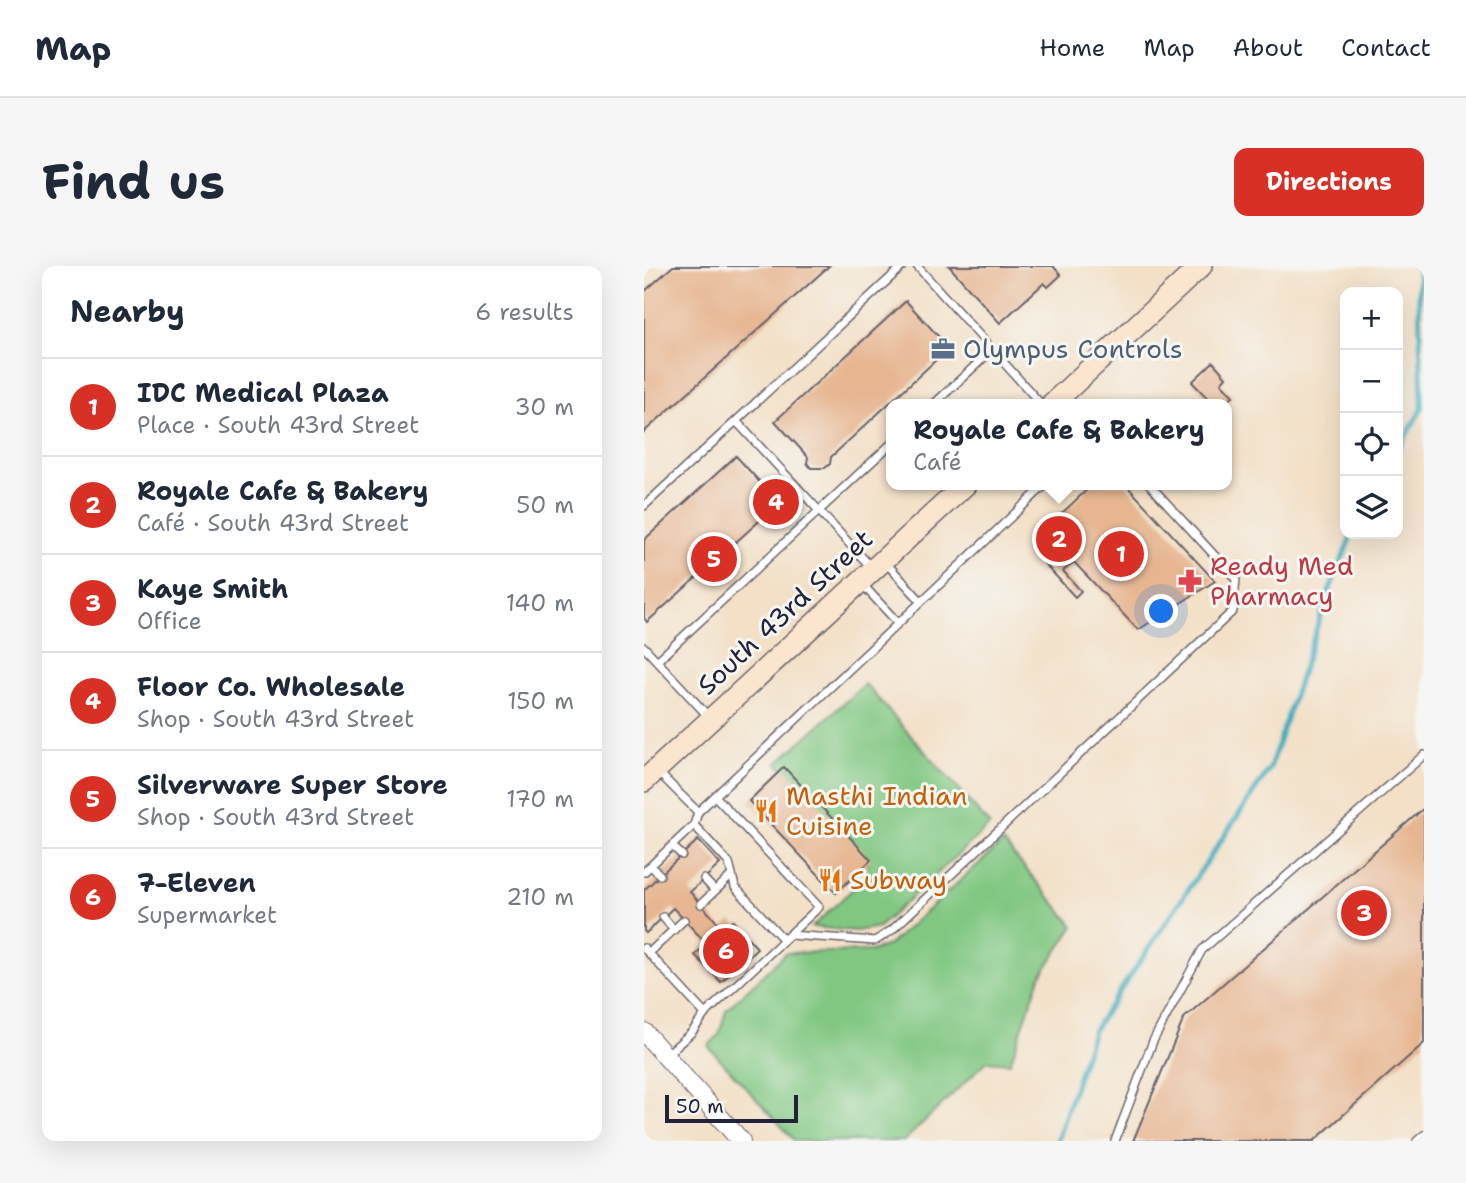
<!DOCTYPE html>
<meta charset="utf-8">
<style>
:root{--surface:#fff;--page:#f6f6f7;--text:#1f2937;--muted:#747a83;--line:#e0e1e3;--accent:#d93025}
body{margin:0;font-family:"Shantell Sans",sans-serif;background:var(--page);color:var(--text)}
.controls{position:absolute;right:21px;top:21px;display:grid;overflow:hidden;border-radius:14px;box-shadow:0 7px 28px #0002}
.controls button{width:63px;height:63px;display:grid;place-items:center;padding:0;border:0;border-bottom:2px solid var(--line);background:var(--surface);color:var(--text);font:35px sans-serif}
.scale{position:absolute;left:21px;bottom:18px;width:133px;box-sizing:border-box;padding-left:7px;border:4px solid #22223b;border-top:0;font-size:19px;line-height:24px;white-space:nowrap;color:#22223b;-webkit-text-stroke:5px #f6f6f2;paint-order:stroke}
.you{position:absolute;left:518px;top:346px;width:24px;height:24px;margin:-18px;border:5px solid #fff;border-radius:50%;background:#1a73e8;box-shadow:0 0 0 10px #1a73e833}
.badge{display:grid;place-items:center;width:46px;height:46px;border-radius:50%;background:var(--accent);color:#fff;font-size:23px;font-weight:700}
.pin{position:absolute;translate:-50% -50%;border:4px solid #fff;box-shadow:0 2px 7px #0006}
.popup{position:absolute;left:242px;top:133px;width:346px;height:91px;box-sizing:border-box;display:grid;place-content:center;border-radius:14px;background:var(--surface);filter:drop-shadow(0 2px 5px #0005);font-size:23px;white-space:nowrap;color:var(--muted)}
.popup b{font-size:26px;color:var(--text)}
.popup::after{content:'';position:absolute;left:50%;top:100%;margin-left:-14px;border:14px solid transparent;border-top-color:var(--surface)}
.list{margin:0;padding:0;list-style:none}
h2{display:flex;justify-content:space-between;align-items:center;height:91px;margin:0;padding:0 28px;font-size:30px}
h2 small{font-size:23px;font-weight:400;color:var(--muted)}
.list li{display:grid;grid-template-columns:46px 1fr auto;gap:21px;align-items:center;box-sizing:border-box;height:98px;padding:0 28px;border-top:2px solid var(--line)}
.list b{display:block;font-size:26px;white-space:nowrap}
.list p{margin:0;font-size:23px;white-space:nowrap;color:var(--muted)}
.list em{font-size:23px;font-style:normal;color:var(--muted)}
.icon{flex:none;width:38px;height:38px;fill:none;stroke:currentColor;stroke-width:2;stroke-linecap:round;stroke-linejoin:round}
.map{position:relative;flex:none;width:780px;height:875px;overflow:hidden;border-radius:14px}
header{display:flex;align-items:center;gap:42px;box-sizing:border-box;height:98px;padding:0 35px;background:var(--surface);border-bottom:2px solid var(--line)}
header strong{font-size:33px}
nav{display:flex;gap:38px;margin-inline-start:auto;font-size:24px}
.intro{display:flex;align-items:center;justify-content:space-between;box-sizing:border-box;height:168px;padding:0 42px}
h1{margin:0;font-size:49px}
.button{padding:18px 32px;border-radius:14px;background:var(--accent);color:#fff;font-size:24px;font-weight:700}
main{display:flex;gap:42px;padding:0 42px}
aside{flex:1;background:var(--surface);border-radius:14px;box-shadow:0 7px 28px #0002}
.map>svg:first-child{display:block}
</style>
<header>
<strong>Map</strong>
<nav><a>Home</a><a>Map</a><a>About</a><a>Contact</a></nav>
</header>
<div class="intro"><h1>Find us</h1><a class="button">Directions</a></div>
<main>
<aside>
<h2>Nearby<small>6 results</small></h2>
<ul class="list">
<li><span class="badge">1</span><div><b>IDC Medical Plaza</b><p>Place · South 43rd Street</p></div><em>30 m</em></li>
<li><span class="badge">2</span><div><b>Royale Cafe &amp; Bakery</b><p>Café · South 43rd Street</p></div><em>50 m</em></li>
<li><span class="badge">3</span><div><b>Kaye Smith</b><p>Office</p></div><em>140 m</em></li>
<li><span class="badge">4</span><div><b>Floor Co. Wholesale</b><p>Shop · South 43rd Street</p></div><em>150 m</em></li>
<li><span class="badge">5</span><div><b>Silverware Super Store</b><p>Shop · South 43rd Street</p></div><em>170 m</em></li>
<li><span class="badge">6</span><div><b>7-Eleven</b><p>Supermarket</p></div><em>210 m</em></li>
</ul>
</aside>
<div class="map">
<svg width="780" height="875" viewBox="0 0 780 875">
<rect width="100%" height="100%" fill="#f6f6f2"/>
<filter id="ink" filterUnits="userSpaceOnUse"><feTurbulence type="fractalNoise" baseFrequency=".0143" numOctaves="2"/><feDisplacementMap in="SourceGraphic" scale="14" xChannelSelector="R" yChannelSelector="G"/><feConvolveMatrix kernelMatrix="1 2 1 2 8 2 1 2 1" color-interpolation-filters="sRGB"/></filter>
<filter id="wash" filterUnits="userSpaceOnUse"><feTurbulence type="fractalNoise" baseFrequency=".00686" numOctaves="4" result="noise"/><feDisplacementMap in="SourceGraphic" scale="28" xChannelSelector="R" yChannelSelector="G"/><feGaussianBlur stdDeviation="1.57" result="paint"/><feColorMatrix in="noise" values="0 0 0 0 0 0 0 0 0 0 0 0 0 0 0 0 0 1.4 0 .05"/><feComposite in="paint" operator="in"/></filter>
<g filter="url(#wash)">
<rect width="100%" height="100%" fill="#f3e0c7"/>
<path fill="#81c782" stroke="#52745e" stroke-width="2" d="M221,418L346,559L235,661L212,665L168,661L223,610L224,594L133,497Z
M359,576L430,660L396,711L366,797L343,795L260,875H151L64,780L75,769L82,744L142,687L227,685L245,679Z"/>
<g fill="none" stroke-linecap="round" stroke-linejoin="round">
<path stroke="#3caabc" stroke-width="5" d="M754,184L778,142L774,0
M413,875L449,765L626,502L683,331L708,268"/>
</g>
<g id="blocks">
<path fill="#e7b691" d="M29,0H185L0,166V26Z
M305,0H409L417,9L404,21L400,17L356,57Z
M262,35L305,82L187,191L186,198L181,202H167L163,197L164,191L131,155Z
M569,96L582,111L577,117L589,130L580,138H569L548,116Z
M92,190L124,225L131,226L135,230L134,245L130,249L123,248L3,356L0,352V274Z
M448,219H482L571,315L494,364L430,296L419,305L437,325L431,331L400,297L417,280L402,262Z
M140,501L227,594L192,627L105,535Z
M780,542V777L670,875H489L540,752Z
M54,574L76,598L46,626L79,663L88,654L113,682L77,716L51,689L63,678L29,642L2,667L0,665V624Z"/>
</g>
</g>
<g filter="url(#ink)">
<use href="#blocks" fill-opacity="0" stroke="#6b646c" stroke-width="2"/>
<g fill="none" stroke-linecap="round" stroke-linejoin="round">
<g stroke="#6b646c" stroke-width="10">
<path id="service" d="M273,0L397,138
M290,138L348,84
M92,155L259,0
M0,240L92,155L227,301
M242,297L277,335
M219,319L254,357
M0,381L64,450
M13,395L247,178
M15,507L54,546
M50,559L85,597L91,621L140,674
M28,580L38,589
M7,600L16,609
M0,606L50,559L54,546L401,219
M60,613L71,625
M57,638L88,609
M19,651L30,664
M145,669L231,675L248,664L589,345L592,313L506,219
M0,682L61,748L175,641L71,530
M5,687L40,654
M21,790L48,766L61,748
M471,875L509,775L558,684L780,489
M773,875L780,869"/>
</g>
<g stroke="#6b646c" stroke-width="20">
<path id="tertiary" d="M0,766L97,875"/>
</g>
<g stroke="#6b646c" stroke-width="24">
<path id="secondary" d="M408,138L557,0
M0,515L321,219"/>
</g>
<use href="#service" stroke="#fff" stroke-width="7"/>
<use href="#tertiary" stroke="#fff" stroke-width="18"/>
<use href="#secondary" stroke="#fbe5cf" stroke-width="21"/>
</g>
</g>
<defs>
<g id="office-bare" transform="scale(1.89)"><path d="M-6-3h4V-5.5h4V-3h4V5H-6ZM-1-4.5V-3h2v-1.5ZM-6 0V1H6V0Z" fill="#5c6f8a" stroke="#f6f6f2" stroke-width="2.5" paint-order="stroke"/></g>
<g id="pharmacy-bare" transform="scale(1.89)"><path d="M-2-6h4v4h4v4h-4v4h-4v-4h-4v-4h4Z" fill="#e0444e" stroke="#f6f6f2" stroke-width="2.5" paint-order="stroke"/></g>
<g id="restaurant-bare" transform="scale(1.89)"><path d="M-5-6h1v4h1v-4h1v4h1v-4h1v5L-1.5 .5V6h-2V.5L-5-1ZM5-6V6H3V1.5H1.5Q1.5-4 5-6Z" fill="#e8710a" stroke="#f6f6f2" stroke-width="2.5" paint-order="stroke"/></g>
</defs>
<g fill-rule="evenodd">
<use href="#office-bare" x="299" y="83"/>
<use href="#pharmacy-bare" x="546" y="315"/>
<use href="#restaurant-bare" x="122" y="545"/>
<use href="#restaurant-bare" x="186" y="614"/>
</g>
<g text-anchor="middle" stroke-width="6" stroke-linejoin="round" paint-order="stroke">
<g font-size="26" fill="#4e5e75" stroke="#f6f6f2" text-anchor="start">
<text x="319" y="92">Olympus Controls</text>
</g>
<g font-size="26" fill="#be3a42" stroke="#f6f6f2" text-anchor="start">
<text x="566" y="309">Ready Med<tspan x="566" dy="30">Pharmacy</tspan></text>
</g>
<g font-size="26" fill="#22223b" stroke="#f6f6f2">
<text transform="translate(141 346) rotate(-43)" y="9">South 43rd Street</text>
</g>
<g font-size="26" fill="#c56008" stroke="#f6f6f2" text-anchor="start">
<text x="142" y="539">Masthi Indian<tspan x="142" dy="30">Cuisine</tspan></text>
<text x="206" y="623">Subway</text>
</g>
</g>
</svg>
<div class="controls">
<button>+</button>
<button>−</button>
<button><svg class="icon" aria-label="locate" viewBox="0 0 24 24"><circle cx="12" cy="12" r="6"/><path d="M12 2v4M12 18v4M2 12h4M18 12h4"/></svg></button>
<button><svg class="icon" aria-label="layers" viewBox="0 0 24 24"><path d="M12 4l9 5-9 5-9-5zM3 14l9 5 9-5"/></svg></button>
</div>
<div class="scale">50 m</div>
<div class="you"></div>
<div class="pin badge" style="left:477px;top:288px">1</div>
<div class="pin badge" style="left:415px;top:273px">2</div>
<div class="popup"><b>Royale Cafe &amp; Bakery</b>Café</div>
<div class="pin badge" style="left:720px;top:647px">3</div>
<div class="pin badge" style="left:132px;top:236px">4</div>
<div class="pin badge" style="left:70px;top:293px">5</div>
<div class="pin badge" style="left:82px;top:685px">6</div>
</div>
</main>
